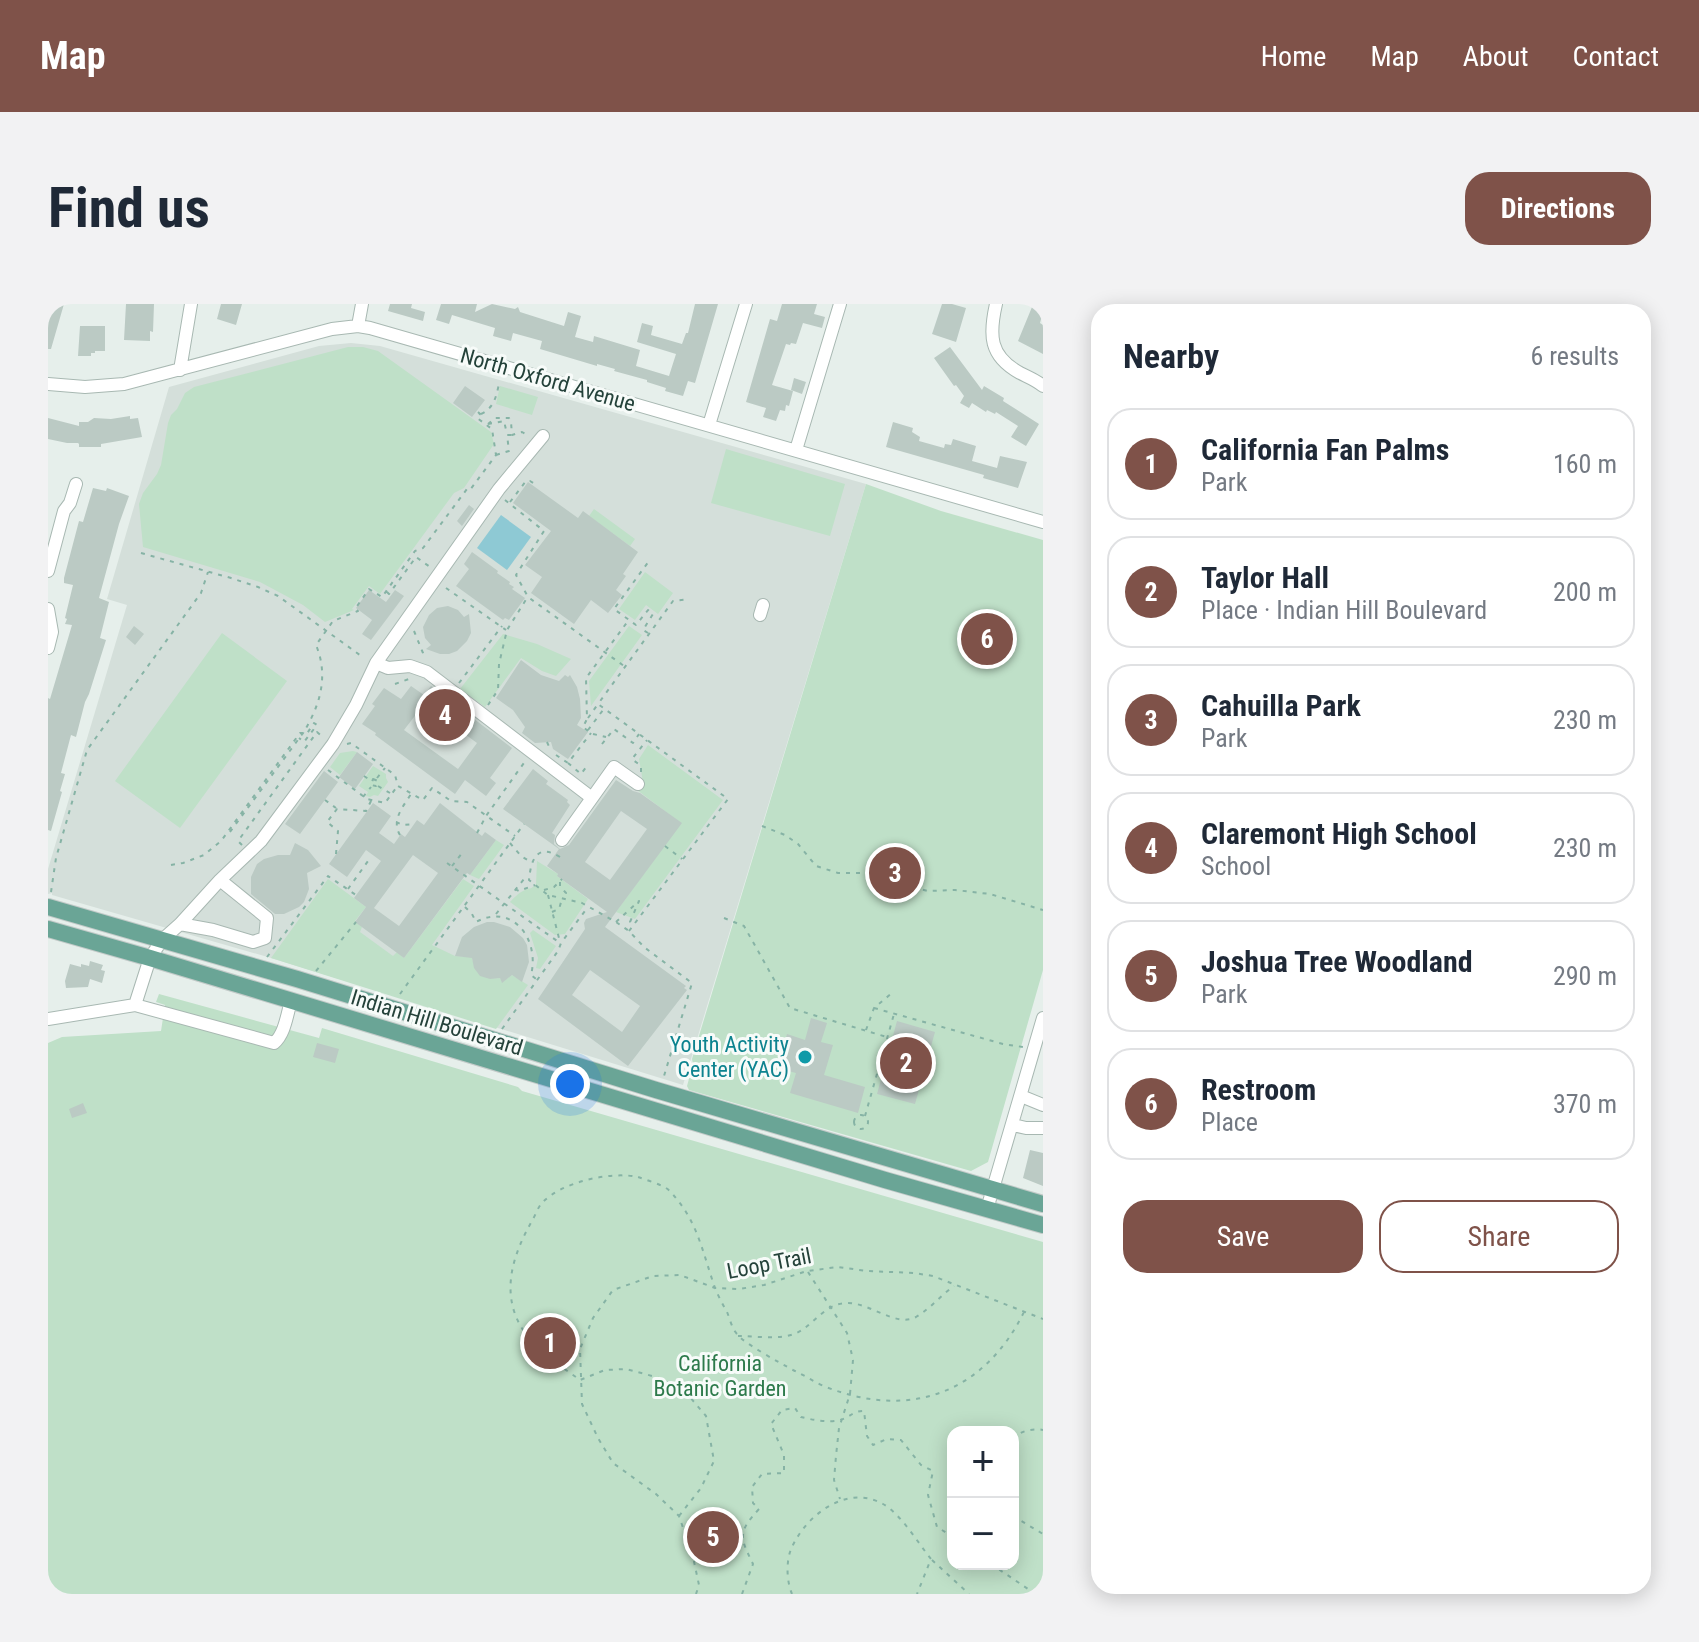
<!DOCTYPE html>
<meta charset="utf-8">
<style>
:root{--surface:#fff;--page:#f2f2f3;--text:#1f2937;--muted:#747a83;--line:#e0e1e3;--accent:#7f5249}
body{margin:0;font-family:"Roboto Condensed",sans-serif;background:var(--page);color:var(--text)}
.controls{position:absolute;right:24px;bottom:24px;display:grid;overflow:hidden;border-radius:16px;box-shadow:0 4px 20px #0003}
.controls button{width:72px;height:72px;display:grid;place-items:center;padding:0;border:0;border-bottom:2px solid var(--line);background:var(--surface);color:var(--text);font:40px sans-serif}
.you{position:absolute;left:522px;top:780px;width:28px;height:28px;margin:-20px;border:6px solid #fff;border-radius:50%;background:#1a73e8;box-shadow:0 0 0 12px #1a73e833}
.badge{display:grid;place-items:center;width:52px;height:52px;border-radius:50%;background:var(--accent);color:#fff;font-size:26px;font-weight:700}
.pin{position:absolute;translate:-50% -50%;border:4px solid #fff;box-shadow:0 2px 8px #0006}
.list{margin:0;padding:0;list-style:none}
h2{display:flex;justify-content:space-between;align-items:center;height:104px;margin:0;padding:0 32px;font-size:34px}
h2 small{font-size:26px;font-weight:400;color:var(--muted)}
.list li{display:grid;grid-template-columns:52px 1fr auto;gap:24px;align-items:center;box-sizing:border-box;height:112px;margin:0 16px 16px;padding:0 16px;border:2px solid var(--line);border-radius:24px}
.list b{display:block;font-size:30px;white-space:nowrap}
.list p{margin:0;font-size:26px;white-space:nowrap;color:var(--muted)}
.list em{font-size:26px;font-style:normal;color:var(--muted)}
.actions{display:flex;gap:16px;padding:24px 32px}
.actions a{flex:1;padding:18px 0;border:2px solid var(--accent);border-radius:24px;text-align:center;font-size:28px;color:var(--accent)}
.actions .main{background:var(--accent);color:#fff}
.map{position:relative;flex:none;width:995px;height:1290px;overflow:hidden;border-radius:24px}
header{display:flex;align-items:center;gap:48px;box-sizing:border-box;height:112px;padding:0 40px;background:var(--accent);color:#fff}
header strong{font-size:38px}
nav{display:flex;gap:44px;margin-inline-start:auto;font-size:28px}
.intro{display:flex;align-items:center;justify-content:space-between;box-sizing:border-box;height:192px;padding:0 48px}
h1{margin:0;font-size:56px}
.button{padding:20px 36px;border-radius:24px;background:var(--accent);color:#fff;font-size:28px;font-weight:700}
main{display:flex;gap:48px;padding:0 48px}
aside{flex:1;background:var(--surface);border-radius:24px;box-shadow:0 4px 20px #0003}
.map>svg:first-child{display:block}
</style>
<header>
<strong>Map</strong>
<nav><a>Home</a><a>Map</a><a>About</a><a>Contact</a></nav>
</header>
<div class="intro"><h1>Find us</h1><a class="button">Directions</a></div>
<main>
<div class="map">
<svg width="995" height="1290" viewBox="0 0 995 1290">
<rect width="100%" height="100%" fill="#e6efeb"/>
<path fill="#d4dfda" d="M303,39L332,42L818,180L635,781L223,654L4,591V589L0,590V565L79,301L59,295L121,83L271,42Z"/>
<path fill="#bfe0c8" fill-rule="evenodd" d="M300,43H315L330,47L443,128L446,140L416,184L406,189L332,290L321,282L304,305L306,306L277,318L255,301L212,278L95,243L91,200L95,189L109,170L113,161L120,119L123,111L129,105L137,89L146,83Z
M452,82L490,93L484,111L448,100Z
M678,145L797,180L782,232L663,199Z
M818,180L893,207L995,236V666L940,858L923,867L641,786L639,782L645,760L644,755Z
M546,205L587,235L582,242L541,212Z
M597,268L625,289L610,310L598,301L587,316L571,305Z
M581,322L594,331L543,402L541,377Z
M174,329L239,377L132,524L67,477Z
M455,330L489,340L523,355L508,372L494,367L473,354L437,403L412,385Z
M600,441L675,496L587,615L568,608L633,519L589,486L595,478L591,455Z
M305,447L309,448L292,471L282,463L292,449Z
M325,462L338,470V474L340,478L330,492L326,491L322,493L318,492L320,488L311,482Z
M448,536L456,541L431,575L422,571Z
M489,557L510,570L509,572L540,595L517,630L507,631L462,598C466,594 470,589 477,586C482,584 484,585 488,580Z
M280,575L318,603L307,617L314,623L312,628L345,652L349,648L356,654L415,575L426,582L384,641L407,652L424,653C427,670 435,676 452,674L454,678L464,671L480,681L448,725L223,654Z
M485,626L508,642L492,665L488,664L490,654L482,629Z
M111,690L271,734L274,724L470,783L474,787L995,938V1290H0V739L14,733L113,727L117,701L108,698ZM905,1128H965V1260H905Z"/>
<path fill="#8ec9d4" d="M453,211L483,233L459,266L429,244Z"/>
<path fill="#bbcac4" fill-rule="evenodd" d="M0,0H16L3,45H0Z
M78,0H106L105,28L102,27V37L76,36Z
M173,0H194L188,21L169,15Z
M342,0H364L363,4L377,8L375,17L340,7Z
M393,0H429L427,8L444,0L467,5L470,3L472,8L516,22L520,8L533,12L527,33L545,38L546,32L592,46L588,62L621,72L628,50L589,38L594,19L605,22L603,31L634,40L638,29H640L647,0H670L647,79L640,77L635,92L617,87L618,84L599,78V76L566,67L567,65L549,60V62L492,45L494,37L465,29L463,37L445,32L447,24L404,11L401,20L388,16Z
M734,0H769L766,10L777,13L774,24L755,19L748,40L743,39L742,41L738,40L724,81L745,87L741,102L738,101L737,107L732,106L728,117L715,113L718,104L698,98L722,15L729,17Z
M894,0H904L918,4L908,38L884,30Z
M984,3L995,8L992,19L995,21V50L970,37Z
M32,22H57V47H47V49H43V52H30Z
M902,43L934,86L936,82L956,94L955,97L991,120L978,142L963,133L970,122L948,108L947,110L939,106L938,108L924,99L921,104L912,99L916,92L908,81L906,82L886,54Z
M746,74L758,78L754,90L743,86Z
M417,82L437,96L424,113L405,99Z
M82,112V115L90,114L94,133L53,140V143H31V140L30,139H19L0,135V114L31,122V118H40L46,114L63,115Z
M845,118L865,124L864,128L872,133L871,137L896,144L897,140L903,141L905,135L928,142L924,157L949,164L952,152L979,158L970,184L935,174L936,171L838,143Z
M480,178L530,214L535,207L590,248L575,270L578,272L568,286L574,291L560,309L543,296L526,320L483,289L494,273L477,261L503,227L465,199Z
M45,184L58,187L59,184L81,192L71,220L51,294L61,298L52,334L58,336L41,390L37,398L28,433L23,431L13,469L17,470L12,487L14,488L3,527L0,526V394L2,395L24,321L17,320L19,315L17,314L25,281L16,279V274L31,217L35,218Z
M421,201L426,205L414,222L409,217Z
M424,248L450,267L449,269L462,278L461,280L466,283L464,285L477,294L461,316L457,314L455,316L408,282L421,265L416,260Z
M321,286L338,298L347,286L356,292L323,336L314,330L324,316L308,304Z
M400,302L410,306L416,313L421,310L423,329L419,337L409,347L401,350H392L378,345L383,341L377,334L375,323L381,311L389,304Z
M86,322L96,330L87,341L78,333Z
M930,327L950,332L947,342L928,337Z
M473,356L493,371L511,377L517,371L520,373L522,371L529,383L532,395L533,414L529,421L540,428L520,455L505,445L503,438L487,439L474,429L477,423L465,406L448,394Z
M363,382L376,391L383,382L464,444L442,474L448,479L438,492L417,476L407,490L327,431L328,429L314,420L327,402L324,400L336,384L353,395ZM376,400L429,439L410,465L356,426Z
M309,448L325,460L307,485L291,473Z
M485,465L500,477L498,480L520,496L519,498L522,501L504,529L507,531L506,540L512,545L521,541L568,476L585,487L592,489L634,519L557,623L638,682L636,684L639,686L580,762L490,695L537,625L536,619L538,615L559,608L509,572L510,570L499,562L511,545L455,505ZM573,507L599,525L562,576L537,558ZM542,666L592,702L574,728L524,691Z
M276,467L290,478L252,530L237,520Z
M325,499L343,512L331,529L346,540L353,530L357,533L369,516L376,521L392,499L434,532L437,528L448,536L422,571L419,569L356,654L307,618L318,603L306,594L333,557L318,546L299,573L281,560ZM365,551L390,569L351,622L326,604Z
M247,539L260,546L273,562L259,569L261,585L256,598L251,603L236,610H227L203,590V573L209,560L216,555L230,551H242Z
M439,618H446L462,623L475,634L479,641L481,658L474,678L464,671L454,679L452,674L442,675L432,672L426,664L424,654L407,652L414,633L426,623Z
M42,657L55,661L53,666L57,667L54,679L42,675L40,683L18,684L17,677L22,660L33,663V660L41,662Z
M763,714L779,719L773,738L785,741L776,771L817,783L810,809L742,789L748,769L729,764L739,730L757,736Z
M849,717L887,728L867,800L829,790Z
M269,739L291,745L287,759L265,753Z
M35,799L39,809L24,814L21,805Z
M982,846L995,849V882L975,874Z"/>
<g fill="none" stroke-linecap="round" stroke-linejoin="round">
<g stroke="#a8b8b2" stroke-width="14">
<path id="minor" d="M948,0C941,31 941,52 972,69C980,73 988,76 995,82
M310,22L314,0
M132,66L143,0
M0,80L37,83L76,80L284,25L310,22L322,24L995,218
M661,121L698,0
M748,146L792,0
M0,267L16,207L22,199L28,180
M0,305L4,328L0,344
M712,311L715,301
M328,359L340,364L362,362L379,368L544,494L566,463L590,480
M514,536L544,494
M172,576L213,537L285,440L308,401L328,359L451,185L495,132
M87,701L226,739C237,730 239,710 243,697
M0,715L87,701L102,654L114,636L132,620L172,576L219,614L217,634L205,638L165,626L132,620
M973,792L995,801
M965,821L978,824H995
M939,905L995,714"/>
</g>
<g stroke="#c2cac8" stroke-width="18">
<path id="major" d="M0,603L249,675L608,786L995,900
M0,625L102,654L837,876L995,921"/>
</g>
<path stroke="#86b3a5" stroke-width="2" stroke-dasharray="4 6" stroke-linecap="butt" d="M433,110C446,104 448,93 451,80
M440,120L447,114H461L463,118L464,131L474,128L479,131
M440,120L456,117L459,130
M448,151L461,147L459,131H463
M457,196L496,227L468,271L480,293L576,362
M462,198L478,177H482L490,182
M93,249L183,274L210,283L230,292L316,354
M398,284L458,326
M339,288L341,290L368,253L382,263
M366,327L375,349L376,355
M600,329L595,326L605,310L600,306L588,321L566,305L601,257
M411,379L454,322
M347,380L361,375
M440,401L450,386L451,360L459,326L479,294
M540,414L550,400
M540,426L555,406
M540,427L535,423L539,415L538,374L580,317
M545,430L558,433
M499,438L503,447
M299,440L303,439L347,471L350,482L375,496L384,484L403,497L419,498L467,532
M554,440L566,425L585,439L591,430
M508,451L520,459L543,429
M520,459L533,470L539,462
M280,466L319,495L337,499L348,484
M593,468V462L584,455L599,436
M316,472L322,476
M329,474L337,464
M325,475L330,477L328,482L323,481Z
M330,482L342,489
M315,493L323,483
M277,496L288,504
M348,518L355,521L366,520
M714,522L737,531L750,540L768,562L790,569H827L851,580L880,587L907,586L942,590L995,606
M182,528L255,429L258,431L266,419L269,421L256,438L251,434
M429,529L438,512L478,456
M352,531C343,516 355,503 363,490
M462,539L473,552L483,558
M194,541L190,537L269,428L276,434
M617,542L634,555
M288,550L290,527L279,518L289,505L318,507L323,497
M512,553C489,539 483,555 481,576L500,591L534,599L568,618L581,627L596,643L644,679L616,772
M399,559L512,639
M123,561L135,559L156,551L173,537L252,429H255C272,402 281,372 268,341L285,317L310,307L307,305L321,285L334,293L367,247L375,244L419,185L422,186L448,151L444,125L429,114L432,110L429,107
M404,562L415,548
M512,578V582L518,589L517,593
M300,585L320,557
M467,585L471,587L487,581
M496,586L506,583L514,575
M3,588L8,554L39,446L153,289L160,268
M500,591L512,638
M417,603L424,610L428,618C465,598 492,636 483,671L488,675
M504,608L511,605L514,595
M448,610L476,575L480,576
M676,614L696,622L742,704L842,734
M568,618L591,597L582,618L585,620
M581,627L680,495L550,400L625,297L641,295
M219,653L280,572L308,591
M268,667L308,618
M352,690L476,520
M826,704L955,740L975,743
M454,725L510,647L513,639L540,603
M818,726L826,704L844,689
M806 818a7 7 0 1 1 14 0a7 7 0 1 1-14 0Z
M817,812L846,710
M760,968L799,1029L805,1056L802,1090L791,1124L788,1152L786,1176L792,1195
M690,1032C708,1032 729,1036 746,1030C765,1023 775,1000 798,999C822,998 848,1024 868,1013C883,1004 893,991 906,982
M965,1135C971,1127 985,1124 995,1126
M631,1212L653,1184L666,1157L658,1112L641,1092L629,1083L608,1073L578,1065L557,1066L532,1076C507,1058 476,1039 466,1007C456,975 469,943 485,915C488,910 490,903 494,899C513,878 563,867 590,873C599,876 611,880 618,884C623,887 627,893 631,898C650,922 656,952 666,981C669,990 674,999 679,1008C682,1015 684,1025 689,1030C695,1039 734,1060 745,1066C756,1071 766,1078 778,1083C862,1116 936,1089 976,1008
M965,1212L995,1230
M884,1256L921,1290
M943,1260L986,1289
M648,1290L651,1281L645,1253L631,1212L608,1190L565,1159L550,1134L534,1100L532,1045L545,1014L565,986L605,972L632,971L667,984L691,985L716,981L759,967L790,963L819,967L866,969L885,972L995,1015
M694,1290L705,1260C692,1233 689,1229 711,1205L705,1199L704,1183L714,1170L736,1169V1151L723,1120L734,1106L747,1104L753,1113C765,1116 781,1119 792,1116C803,1113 804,1107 816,1107L819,1132L825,1141L839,1135L853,1136L873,1161L885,1167L880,1191L889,1223L902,1231L905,1240
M744,1290C739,1278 738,1261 742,1248C755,1213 798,1179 835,1200C853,1210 870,1239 883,1255L869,1290
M985,1290L995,1280"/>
<use href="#minor" stroke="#fff" stroke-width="12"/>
<use href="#major" stroke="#6aa596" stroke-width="16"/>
</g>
<circle fill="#0f9aa8" stroke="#f7fbf9" stroke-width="3" cx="757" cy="753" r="8"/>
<g text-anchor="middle" stroke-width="6" stroke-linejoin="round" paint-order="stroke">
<g font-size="22" fill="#24423a" stroke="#f7fbf9">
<text transform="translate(500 75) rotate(16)" y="8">North Oxford Avenue</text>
<text transform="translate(389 718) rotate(17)" y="8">Indian Hill Boulevard</text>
<text transform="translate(721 959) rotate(-11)" y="8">Loop Trail</text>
</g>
<g font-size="22" fill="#0d838f" stroke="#f7fbf9" text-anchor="end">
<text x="741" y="748">Youth Activity<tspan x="741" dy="25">Center (YAC)</tspan></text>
</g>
<g font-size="22" fill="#2d7a4b" stroke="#f7fbf9">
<text x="672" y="1067">California<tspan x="672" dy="25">Botanic Garden</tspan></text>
</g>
</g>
</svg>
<div class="controls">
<button>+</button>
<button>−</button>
</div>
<div class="you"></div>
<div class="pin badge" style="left:502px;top:1039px">1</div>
<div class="pin badge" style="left:858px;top:759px">2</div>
<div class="pin badge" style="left:847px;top:569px">3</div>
<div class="pin badge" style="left:397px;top:411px">4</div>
<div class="pin badge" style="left:665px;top:1233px">5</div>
<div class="pin badge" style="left:939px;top:335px">6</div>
</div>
<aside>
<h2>Nearby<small>6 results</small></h2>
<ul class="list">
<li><span class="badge">1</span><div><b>California Fan Palms</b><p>Park</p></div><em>160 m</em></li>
<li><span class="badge">2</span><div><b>Taylor Hall</b><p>Place · Indian Hill Boulevard</p></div><em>200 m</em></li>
<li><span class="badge">3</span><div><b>Cahuilla Park</b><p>Park</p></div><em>230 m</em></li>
<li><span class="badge">4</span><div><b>Claremont High School</b><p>School</p></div><em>230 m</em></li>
<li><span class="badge">5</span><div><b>Joshua Tree Woodland</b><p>Park</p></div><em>290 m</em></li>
<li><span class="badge">6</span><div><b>Restroom</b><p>Place</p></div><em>370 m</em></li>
</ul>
<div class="actions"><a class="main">Save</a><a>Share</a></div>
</aside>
</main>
